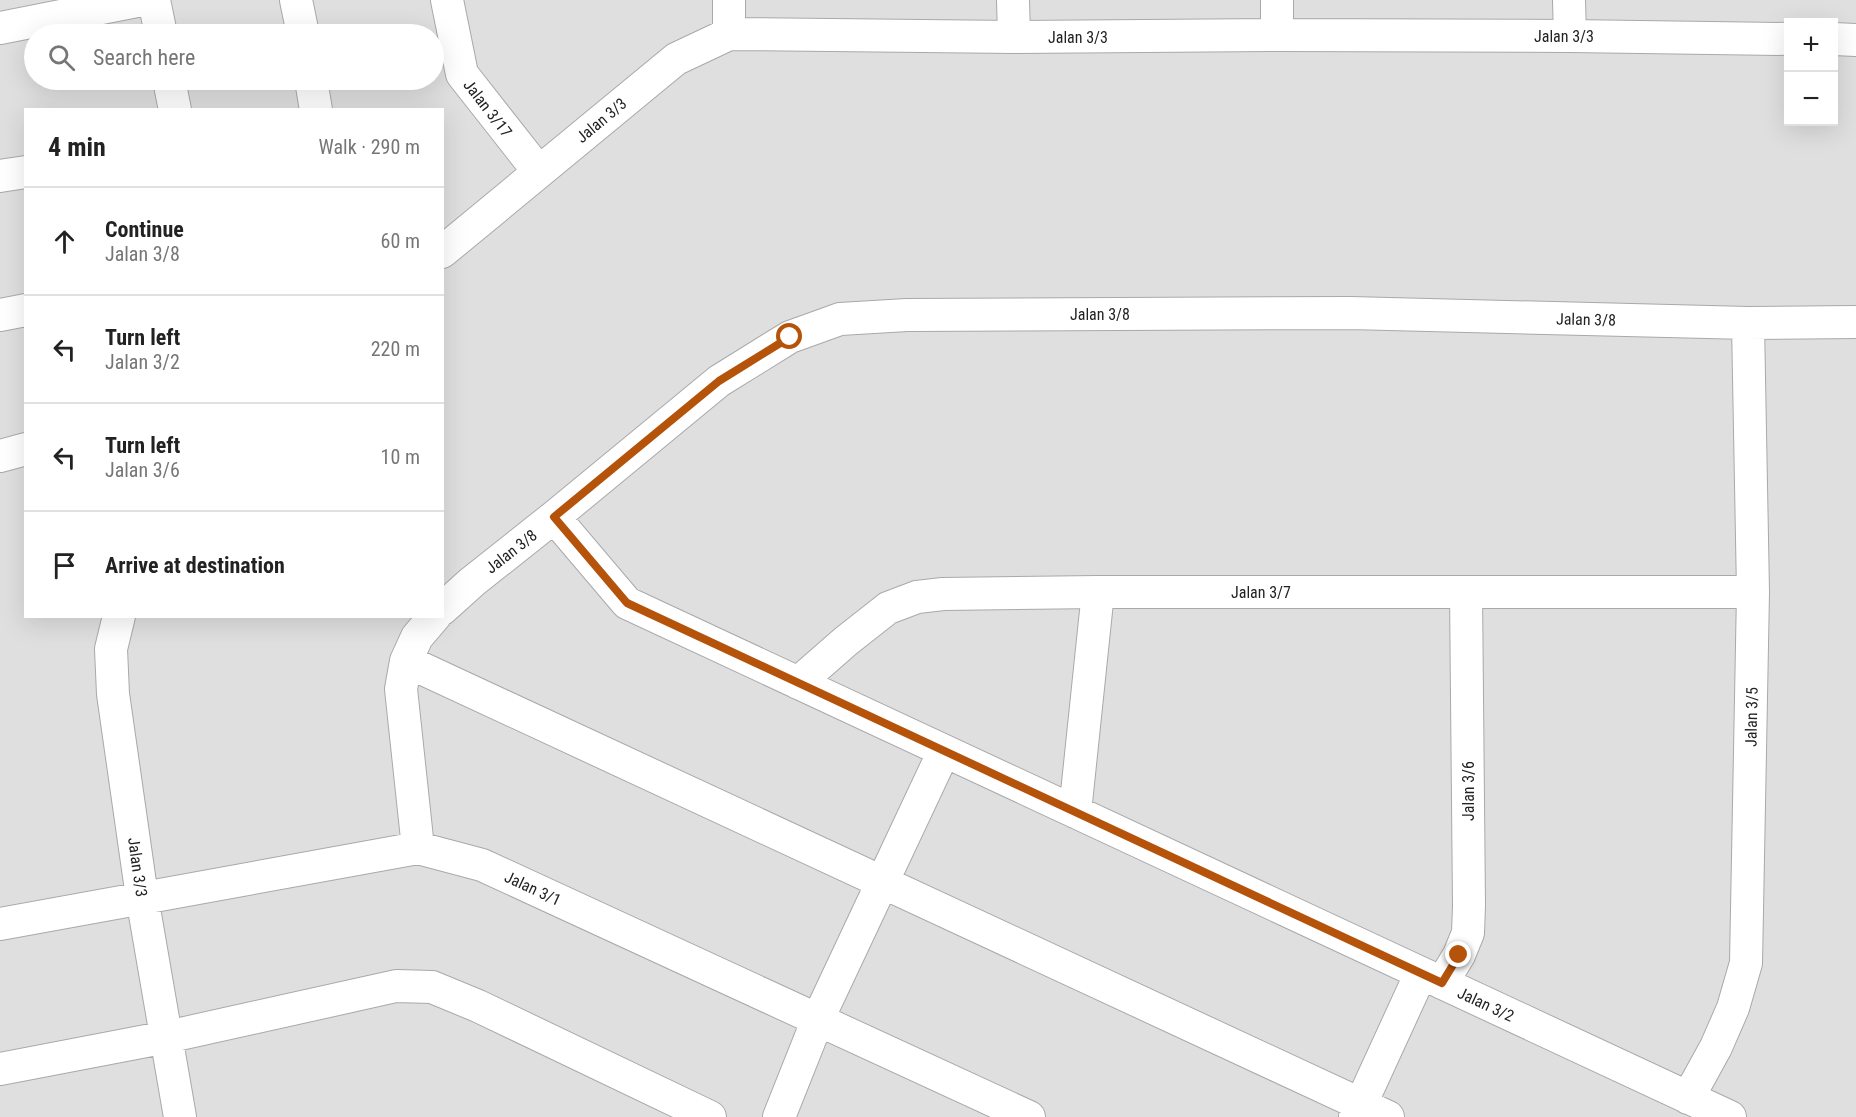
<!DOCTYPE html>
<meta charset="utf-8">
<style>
:root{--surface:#fff;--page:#f6f6f6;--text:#222;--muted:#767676;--line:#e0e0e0}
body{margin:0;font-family:"Roboto Condensed",sans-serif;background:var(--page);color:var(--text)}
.controls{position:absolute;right:18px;top:18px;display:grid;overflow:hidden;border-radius:0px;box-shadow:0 6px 24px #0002}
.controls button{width:54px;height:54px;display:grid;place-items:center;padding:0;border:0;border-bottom:2px solid var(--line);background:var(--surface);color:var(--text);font:30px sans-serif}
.stop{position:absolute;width:18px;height:18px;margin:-14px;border:4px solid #b45309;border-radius:50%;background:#fff}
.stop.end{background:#b45309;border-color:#fff;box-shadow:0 2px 6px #0008}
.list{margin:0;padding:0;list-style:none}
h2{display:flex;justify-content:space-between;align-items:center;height:78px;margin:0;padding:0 24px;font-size:26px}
h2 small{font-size:20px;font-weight:400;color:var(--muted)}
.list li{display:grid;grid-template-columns:39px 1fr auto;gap:18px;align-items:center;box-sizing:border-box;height:108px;padding:0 24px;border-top:2px solid var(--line)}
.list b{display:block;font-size:22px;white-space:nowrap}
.list p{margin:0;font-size:20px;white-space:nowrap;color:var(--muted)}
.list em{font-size:20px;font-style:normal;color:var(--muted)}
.icon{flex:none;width:33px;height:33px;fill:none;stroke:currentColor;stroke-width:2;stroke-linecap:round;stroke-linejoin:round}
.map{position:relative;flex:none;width:1856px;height:1117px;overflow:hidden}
.search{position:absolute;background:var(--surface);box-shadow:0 6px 24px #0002;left:24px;top:24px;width:420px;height:66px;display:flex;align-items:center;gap:15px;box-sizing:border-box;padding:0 21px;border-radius:33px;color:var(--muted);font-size:22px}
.panel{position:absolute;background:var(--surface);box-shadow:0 6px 24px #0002;left:24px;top:108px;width:420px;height:510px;border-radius:0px}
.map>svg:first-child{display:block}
</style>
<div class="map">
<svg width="1856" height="1117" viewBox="0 0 1856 1117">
<rect width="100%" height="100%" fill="#f2efe9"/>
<path fill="#e0dfdf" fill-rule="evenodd" d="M0,0H1856V1117H0ZM1788,22H1834V122H1788ZM34,34H434V80H34ZM26,110H442V616H26Z"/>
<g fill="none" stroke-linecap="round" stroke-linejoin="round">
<g stroke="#a9a9a9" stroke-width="34">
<path id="minor" d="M154,0L161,34
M296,0L303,34
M447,0L462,74L539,172
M729,0V34
M1013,0L1014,37
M1569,0L1570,36
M0,28L142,0
M1277,35V0
M1834,39L1856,40
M169,80L175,110
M311,80L316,110
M0,176L26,172
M442,252L676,59L729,34L1014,37L1277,35L1570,36L1788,39
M0,315L26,310
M0,456L26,449
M554,517L627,603L1730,1117
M442,609L472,582L554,517L719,381L790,337L840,319L907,315L1350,313L1748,323L1856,322
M119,616L111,649L113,694L142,897L180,1117
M406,661L1388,1117
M798,683L846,641L888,608L917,597L943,594L1098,592H1753
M1075,812L1098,592
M418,848L401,689L406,661L417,637L435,616
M0,924L418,848L482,865L1029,1117
M1442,983L1459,955L1468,933L1469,906L1466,592
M0,1069L167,1037L396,986L432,987L478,1006L710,1117
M1688,1098L1716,1047L1733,1008L1746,963L1753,592L1748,323
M779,1117L818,1019L944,751
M1355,1117L1421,973"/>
</g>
<use href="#minor" stroke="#fff" stroke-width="32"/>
</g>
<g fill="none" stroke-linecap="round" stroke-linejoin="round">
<path stroke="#b45309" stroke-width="8" d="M790,337L719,381L554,517L627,603L1442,983L1459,955"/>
</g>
<g text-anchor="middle" stroke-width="4.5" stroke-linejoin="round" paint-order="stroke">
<g font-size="16" fill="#222" stroke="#fff">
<text x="1564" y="42">Jalan 3/3</text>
<text x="1078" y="43">Jalan 3/3</text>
<text transform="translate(488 108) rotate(52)" y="6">Jalan 3/17</text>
<text transform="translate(601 120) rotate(-40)" y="6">Jalan 3/3</text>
<text x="1100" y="320">Jalan 3/8</text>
<text transform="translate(1586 319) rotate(1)" y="6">Jalan 3/8</text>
<text transform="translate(511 551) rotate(-38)" y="6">Jalan 3/8</text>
<text x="1261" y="598">Jalan 3/7</text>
<text transform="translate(1751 717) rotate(-89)" y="6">Jalan 3/5</text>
<text transform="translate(1468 791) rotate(-90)" y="6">Jalan 3/6</text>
<text transform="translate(138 867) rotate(82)" y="6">Jalan 3/3</text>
<text transform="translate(533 888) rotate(25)" y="6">Jalan 3/1</text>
<text transform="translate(1486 1004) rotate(25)" y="6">Jalan 3/2</text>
</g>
</g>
</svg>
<div class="controls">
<button>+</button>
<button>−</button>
</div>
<div class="stop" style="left:790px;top:337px"></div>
<div class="stop end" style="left:1459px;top:955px"></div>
<div class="search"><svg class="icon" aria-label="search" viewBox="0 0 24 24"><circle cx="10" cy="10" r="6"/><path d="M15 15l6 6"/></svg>Search here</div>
<section class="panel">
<h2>4 min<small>Walk · 290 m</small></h2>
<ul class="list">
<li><svg class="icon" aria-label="ahead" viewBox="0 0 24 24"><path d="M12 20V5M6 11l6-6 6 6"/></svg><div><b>Continue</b><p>Jalan 3/8</p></div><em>60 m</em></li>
<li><svg class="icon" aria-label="left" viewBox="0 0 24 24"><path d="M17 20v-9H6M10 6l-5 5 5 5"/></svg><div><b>Turn left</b><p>Jalan 3/2</p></div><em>220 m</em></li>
<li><svg class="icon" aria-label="left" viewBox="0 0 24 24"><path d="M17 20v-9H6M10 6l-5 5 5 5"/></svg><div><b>Turn left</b><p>Jalan 3/6</p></div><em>10 m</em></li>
<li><svg class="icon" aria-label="arrive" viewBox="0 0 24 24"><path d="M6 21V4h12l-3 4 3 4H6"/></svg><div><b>Arrive at destination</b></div></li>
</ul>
</section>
</div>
